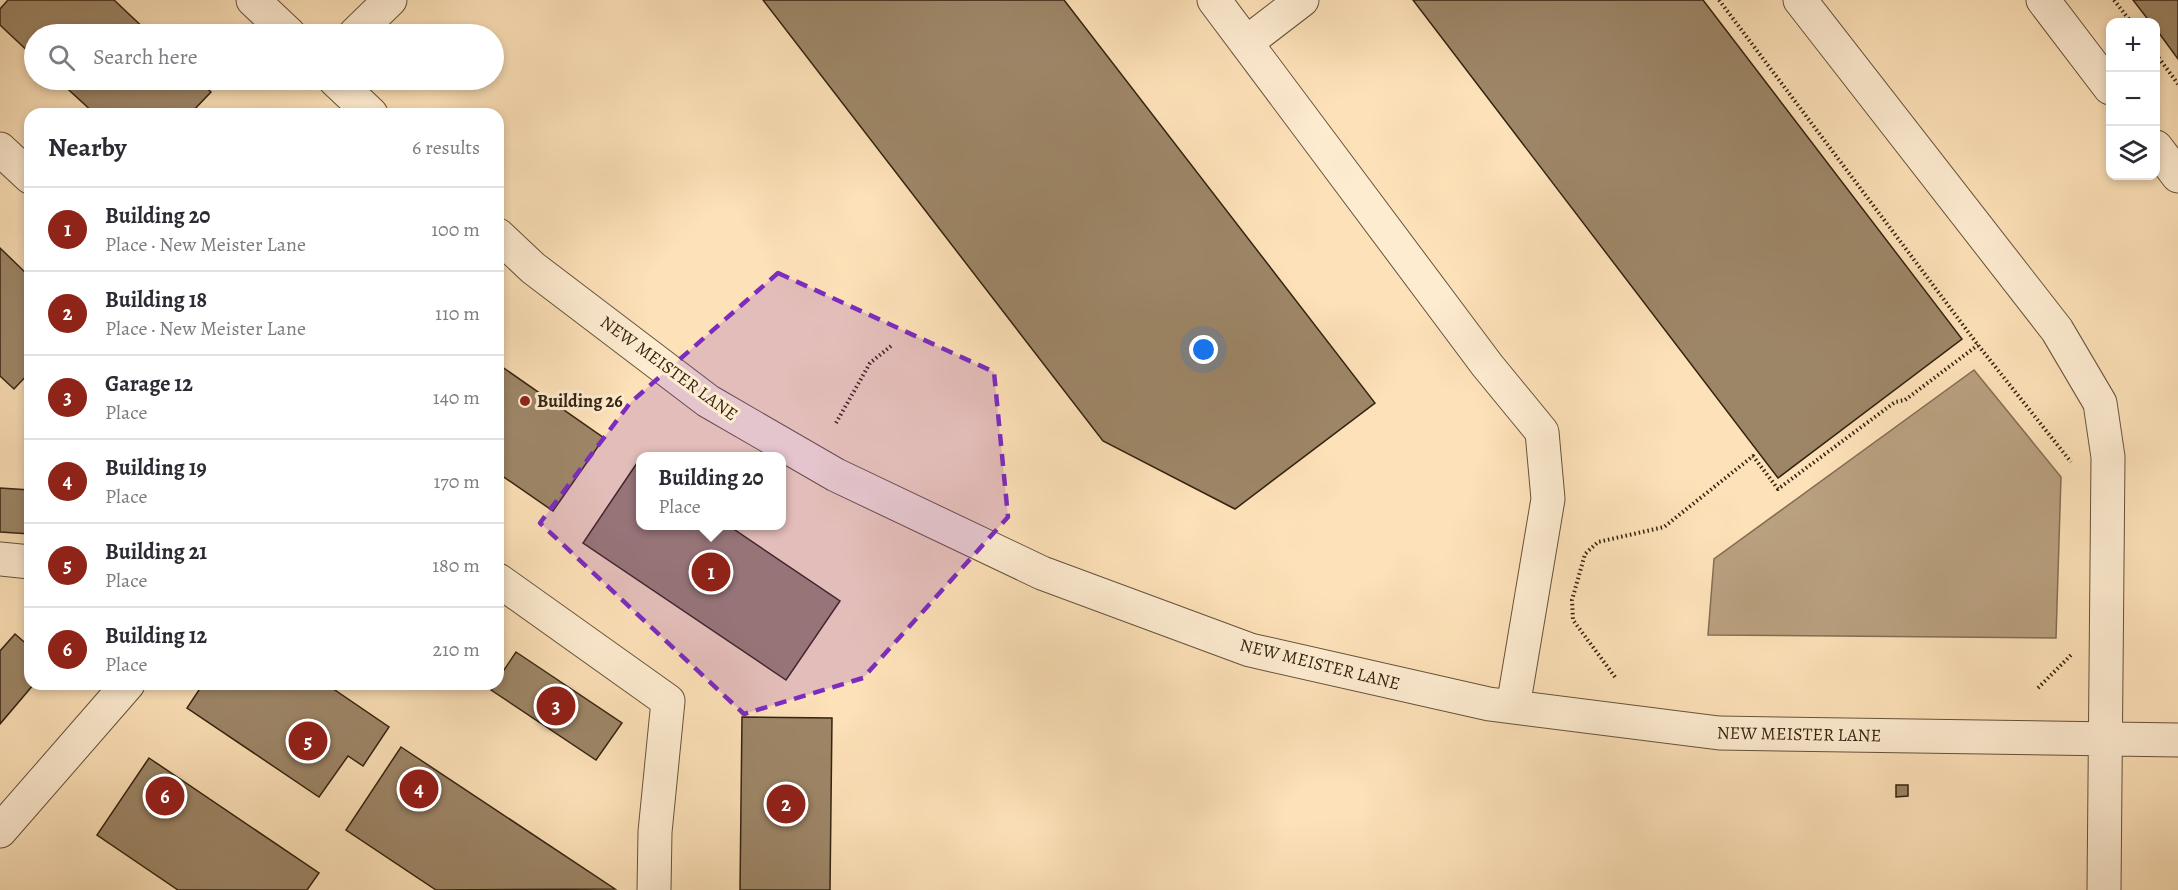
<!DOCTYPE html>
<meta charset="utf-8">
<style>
:root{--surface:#fff;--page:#f7f7f7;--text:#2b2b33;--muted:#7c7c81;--line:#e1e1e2;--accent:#8f2418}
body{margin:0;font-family:Alegreya,serif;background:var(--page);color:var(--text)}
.controls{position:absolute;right:18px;top:18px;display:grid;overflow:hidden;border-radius:12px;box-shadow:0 3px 9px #0003}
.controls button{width:54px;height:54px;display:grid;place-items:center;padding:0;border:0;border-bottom:2px solid var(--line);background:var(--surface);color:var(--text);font:30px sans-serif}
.you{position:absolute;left:1204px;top:350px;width:21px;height:21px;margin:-15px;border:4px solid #fff;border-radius:50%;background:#1a73e8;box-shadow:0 0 0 9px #1a73e833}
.badge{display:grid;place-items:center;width:39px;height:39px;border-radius:50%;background:var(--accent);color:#fff;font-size:20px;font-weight:700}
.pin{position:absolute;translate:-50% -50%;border:3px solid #fff;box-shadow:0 2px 6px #0006}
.popup{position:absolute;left:636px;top:452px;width:150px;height:78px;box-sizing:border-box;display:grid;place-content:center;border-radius:12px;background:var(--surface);filter:drop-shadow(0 2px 4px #0005);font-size:20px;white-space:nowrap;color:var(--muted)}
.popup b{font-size:22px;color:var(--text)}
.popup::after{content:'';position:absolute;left:50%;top:100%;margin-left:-12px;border:12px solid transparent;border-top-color:var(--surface)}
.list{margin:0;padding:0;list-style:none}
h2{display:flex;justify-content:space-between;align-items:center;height:78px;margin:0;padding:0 24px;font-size:26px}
h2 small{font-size:20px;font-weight:400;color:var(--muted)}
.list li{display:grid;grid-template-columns:39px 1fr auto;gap:18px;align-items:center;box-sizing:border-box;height:84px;padding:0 24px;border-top:2px solid var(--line)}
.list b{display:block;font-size:22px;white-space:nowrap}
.list p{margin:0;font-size:20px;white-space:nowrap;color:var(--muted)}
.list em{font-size:20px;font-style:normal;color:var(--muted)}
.icon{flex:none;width:33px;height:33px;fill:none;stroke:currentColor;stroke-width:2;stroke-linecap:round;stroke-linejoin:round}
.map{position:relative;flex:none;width:2178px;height:890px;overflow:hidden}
.search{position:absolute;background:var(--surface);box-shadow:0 3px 9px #0003;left:24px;top:24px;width:480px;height:66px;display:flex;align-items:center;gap:15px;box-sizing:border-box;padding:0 21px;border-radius:33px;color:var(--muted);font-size:22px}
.panel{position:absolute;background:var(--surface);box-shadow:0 3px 9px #0003;left:24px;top:108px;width:480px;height:582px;border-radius:18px}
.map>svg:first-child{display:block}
</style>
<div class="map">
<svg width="2178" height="890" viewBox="0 0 2178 890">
<rect width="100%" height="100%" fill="#fde1b8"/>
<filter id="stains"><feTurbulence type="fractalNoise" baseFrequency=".00333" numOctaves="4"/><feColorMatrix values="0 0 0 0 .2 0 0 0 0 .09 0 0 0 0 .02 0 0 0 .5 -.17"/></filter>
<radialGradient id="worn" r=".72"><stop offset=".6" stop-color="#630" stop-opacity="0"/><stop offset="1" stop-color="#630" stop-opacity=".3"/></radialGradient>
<path fill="#b9a07f" stroke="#846e53" stroke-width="1.5" d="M1974,370L2061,477L2056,638L1708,635L1714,559Z"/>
<path fill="#9d8667" stroke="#342310" stroke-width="1.5" d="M8,0H114L150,34H34V57L0,25V9Z
M763,0H1064L1375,403L1235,509L1103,441Z
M1413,0H1703L1962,339L1778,478Z
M2133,0H2178V59L2156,29V22H2150Z
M58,80H198L211,92L190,114H95Z
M0,248L30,277V372L14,389L0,376Z
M498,364L604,438L553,511L498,473Z
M637,463L640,466V526H729L840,601L786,680L583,543Z
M0,488L30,490V534L0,532Z
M15,634L30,647V684H34L0,724V651Z
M516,652L622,723L596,760L491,690L498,684V679Z
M203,684H326L389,727L363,766L348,756L319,797L187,708Z
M742,717L832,718L830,890H740Z
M401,747L615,889L436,890L346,830Z
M149,758L319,873L307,890H178L97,835Z
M1896,785H1908V796L1896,797Z"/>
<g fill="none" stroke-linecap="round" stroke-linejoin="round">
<g stroke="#66523a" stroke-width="35">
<path id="minor" d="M253,0L289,34
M1214,0L1487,365L1542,432L1548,499L1513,707
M1800,0L2057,330L2100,403L2108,457L2104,890
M2043,0L2110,88
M355,34L390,0
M1246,43L1302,0
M335,80L371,114
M2156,147L2178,176
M0,149L30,177
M498,235L533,268L708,401L836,475L1042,573L1250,650L1489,704L1719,733L2178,740
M0,559L30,562
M498,580L668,701L655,832L654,890
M0,831L128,684"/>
</g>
<path stroke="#342310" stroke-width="4" stroke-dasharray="1.5 3" stroke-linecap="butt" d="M1719,0L1978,345L2071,462
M2114,0L2131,22
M2156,54L2178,84
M836,423L870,363L891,346
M1615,677L1573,620L1572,600L1585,554L1598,542L1664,527L1753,456L1778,489L1895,402L1905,400L1978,345
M2038,688L2071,655"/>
<use href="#minor" stroke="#feecd1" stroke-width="33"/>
</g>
<path fill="#7b2cbf" fill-opacity="0.2" stroke="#7b2cbf" stroke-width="4.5" stroke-dasharray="12 8" stroke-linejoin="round" d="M778,273L994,372L1008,517L863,678L744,714L540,523L630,403Z"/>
<circle fill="#8f2418" stroke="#feecd1" stroke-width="2" cx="525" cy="401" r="6"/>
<g text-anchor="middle" stroke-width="6" stroke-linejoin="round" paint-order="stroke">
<g font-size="18" fill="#342310" stroke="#feecd1">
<text transform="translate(669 368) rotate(36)" y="6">NEW MEISTER LANE</text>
<text transform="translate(1320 664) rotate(14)" y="6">NEW MEISTER LANE</text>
<text transform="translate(1799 734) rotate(1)" y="6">NEW MEISTER LANE</text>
</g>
<g font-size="18" font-weight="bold" fill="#342310" stroke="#feecd1" text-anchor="start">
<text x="537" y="407">Building 26</text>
</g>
</g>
<rect width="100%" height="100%" filter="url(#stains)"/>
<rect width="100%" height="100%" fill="url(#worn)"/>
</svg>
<div class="controls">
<button>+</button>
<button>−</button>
<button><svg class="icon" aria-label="layers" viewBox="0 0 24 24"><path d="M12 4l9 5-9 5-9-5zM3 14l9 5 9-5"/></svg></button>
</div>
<div class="you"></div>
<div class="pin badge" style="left:711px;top:572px">1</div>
<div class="popup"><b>Building 20</b>Place</div>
<div class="pin badge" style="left:786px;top:804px">2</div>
<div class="pin badge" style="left:556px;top:706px">3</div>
<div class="pin badge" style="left:419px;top:789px">4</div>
<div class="pin badge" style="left:308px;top:741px">5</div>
<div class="pin badge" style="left:165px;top:796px">6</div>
<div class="search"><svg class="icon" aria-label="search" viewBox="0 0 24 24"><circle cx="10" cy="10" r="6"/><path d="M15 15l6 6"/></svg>Search here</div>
<section class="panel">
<h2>Nearby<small>6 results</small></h2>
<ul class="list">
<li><span class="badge">1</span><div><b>Building 20</b><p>Place · New Meister Lane</p></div><em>100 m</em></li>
<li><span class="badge">2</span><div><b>Building 18</b><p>Place · New Meister Lane</p></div><em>110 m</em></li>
<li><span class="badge">3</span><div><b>Garage 12</b><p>Place</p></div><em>140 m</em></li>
<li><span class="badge">4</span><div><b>Building 19</b><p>Place</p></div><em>170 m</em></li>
<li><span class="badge">5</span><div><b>Building 21</b><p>Place</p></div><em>180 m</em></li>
<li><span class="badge">6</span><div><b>Building 12</b><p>Place</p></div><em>210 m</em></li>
</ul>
</section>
</div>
